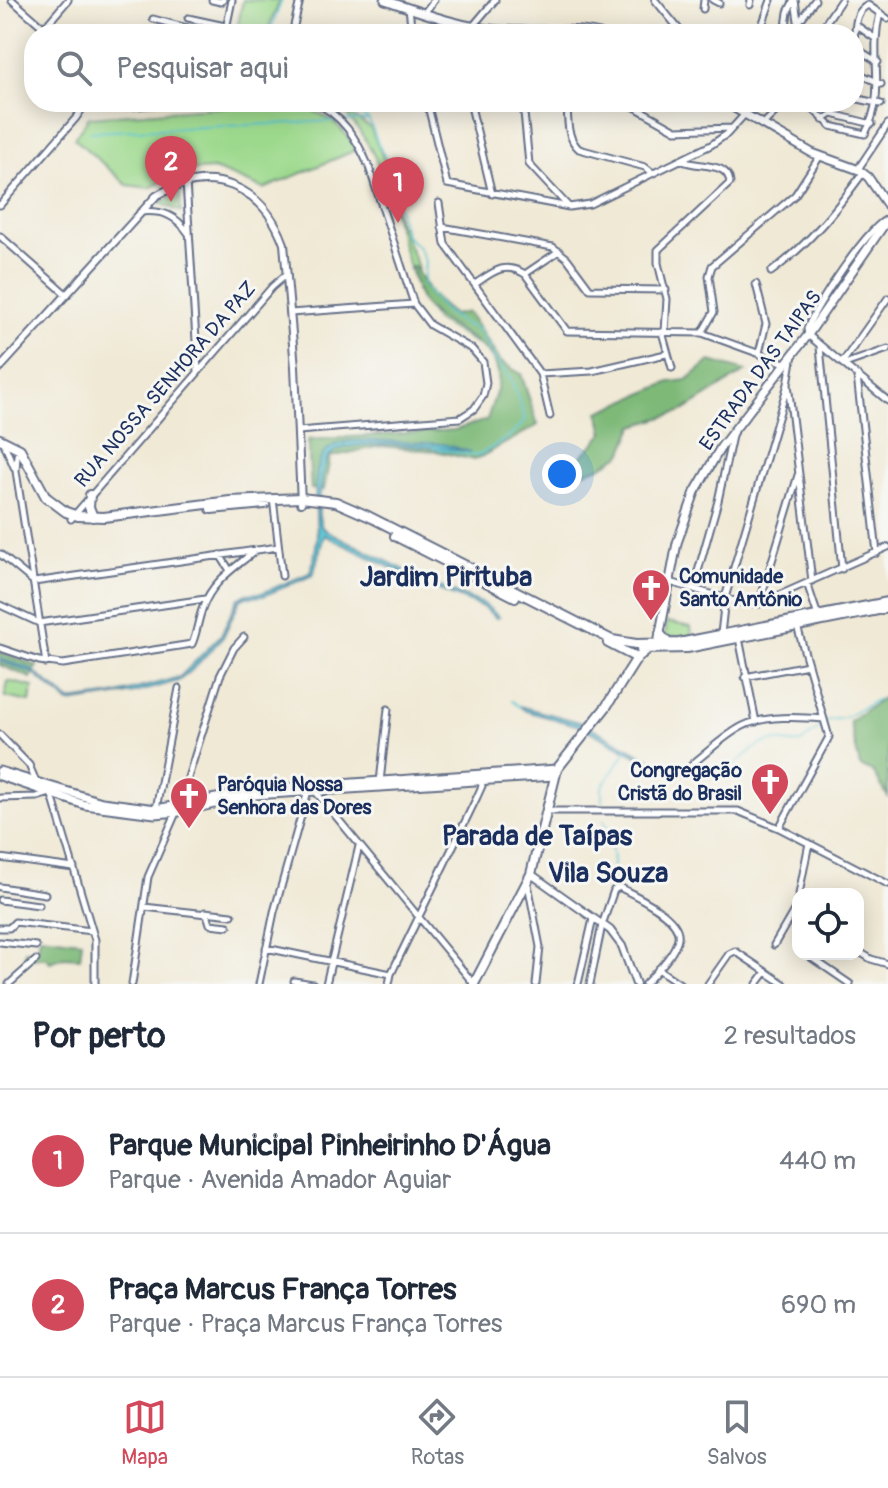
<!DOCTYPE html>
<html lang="pt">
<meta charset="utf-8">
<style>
:root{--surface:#fff;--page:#f2f2f3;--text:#1f2937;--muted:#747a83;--line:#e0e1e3;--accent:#d1495b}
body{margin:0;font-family:Pangolin,sans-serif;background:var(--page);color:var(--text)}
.controls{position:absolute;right:24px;bottom:24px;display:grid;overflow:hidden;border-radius:16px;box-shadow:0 4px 20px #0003}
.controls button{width:72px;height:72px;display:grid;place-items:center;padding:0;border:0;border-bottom:2px solid var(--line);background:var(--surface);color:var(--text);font:40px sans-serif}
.you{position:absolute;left:562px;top:474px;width:28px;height:28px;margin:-20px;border:6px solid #fff;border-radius:50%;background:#1a73e8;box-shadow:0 0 0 12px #1a73e833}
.badge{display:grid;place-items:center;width:52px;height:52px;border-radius:50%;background:var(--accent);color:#fff;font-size:26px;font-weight:700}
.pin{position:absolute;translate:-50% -66px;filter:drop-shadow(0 2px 4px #0008)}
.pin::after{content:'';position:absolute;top:42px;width:28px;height:24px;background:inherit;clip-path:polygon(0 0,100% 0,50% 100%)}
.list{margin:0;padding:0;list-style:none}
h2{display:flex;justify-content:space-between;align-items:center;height:104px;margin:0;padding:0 32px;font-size:34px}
h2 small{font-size:26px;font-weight:400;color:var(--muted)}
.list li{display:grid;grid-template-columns:52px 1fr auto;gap:24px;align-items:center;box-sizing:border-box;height:144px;padding:0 32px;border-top:2px solid var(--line)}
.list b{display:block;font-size:30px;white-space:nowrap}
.list p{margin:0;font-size:26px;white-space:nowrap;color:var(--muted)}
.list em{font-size:26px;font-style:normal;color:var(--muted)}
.icon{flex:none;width:44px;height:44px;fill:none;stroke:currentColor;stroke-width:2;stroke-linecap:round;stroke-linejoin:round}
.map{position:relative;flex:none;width:888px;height:984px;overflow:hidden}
.search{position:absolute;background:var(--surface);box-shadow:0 4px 20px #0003;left:24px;right:24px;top:24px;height:88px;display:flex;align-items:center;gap:20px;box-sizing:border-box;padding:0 28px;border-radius:32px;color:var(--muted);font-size:30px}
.sheet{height:392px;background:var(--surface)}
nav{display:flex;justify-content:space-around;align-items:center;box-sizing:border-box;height:112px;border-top:2px solid var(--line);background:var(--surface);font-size:22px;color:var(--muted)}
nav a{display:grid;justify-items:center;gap:4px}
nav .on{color:var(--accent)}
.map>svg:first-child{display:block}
</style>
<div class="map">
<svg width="888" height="984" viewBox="0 0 888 984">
<rect width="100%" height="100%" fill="#f6f6f2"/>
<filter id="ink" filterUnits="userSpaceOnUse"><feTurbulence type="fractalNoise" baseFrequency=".0125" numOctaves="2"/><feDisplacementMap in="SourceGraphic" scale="16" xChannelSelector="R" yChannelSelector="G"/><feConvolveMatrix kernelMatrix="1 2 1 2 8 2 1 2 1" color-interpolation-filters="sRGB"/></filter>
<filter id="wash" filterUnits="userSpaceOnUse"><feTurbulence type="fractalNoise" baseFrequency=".006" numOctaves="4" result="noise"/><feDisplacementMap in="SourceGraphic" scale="32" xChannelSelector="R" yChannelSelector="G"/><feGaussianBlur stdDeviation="1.8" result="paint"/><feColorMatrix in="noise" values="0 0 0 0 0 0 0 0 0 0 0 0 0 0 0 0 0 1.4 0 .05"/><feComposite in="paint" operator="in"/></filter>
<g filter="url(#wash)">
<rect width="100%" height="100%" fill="#f0e9d5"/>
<path fill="#9dd98d" stroke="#5c8476" stroke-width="2" d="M243,0H280L266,34H236Z
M290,102C322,113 340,120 356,150L264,189L214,169L181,171L150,188L127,185L74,138L89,117Z
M330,102L371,128L388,170L387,182L398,221L417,265L420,291L457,318L480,346L436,320L424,304C392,241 393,143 330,102Z
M180,192L181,212L160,203Z
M667,622L691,627L692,635L665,638Z
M8,681L33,687L30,702L5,697Z"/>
<path fill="#7eb978" stroke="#4c746b" stroke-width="2" d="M411,267H415C425,288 435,302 454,315L468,312L501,362L521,374L538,425L475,460L436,451L380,446L330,457L324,490L311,489L308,440L454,430L487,420C490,409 496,396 498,385C504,340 442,331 422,302C416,293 414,278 411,267Z
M710,361L746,371L683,411L634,426L622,454L600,467L573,476L574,464L604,433L599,412L670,382L687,380Z
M0,652L37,666L31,678L0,665Z
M888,694V797L873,772L860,766L850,722Z
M40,936L82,941L80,958L63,957L50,962L47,958L24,957L25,951L38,950Z"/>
<path fill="#58c4d1" stroke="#3a7a98" stroke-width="2" d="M381,441L442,444L471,452C445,449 347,434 329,456C323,464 322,477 321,486C319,501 316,516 323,529L432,584L484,604L499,617L496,618L483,607L431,587L324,535L313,575L263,596L246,597L240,600L223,637L191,671L178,681L135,693L69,703L33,673L0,661V659L31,669L70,701L114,695L180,677L221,635L238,599L247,594L262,593L310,573C313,562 317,548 317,536C317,514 308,459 332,447C346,439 366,441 381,441Z
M519,706L583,723L654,762L684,773L661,769L580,726L526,711Z"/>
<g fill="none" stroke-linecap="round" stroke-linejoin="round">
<path stroke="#58c4d1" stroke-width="2" d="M269,34L282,0
M345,102L369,120L378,144L391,167V181L406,236L420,249L425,262L423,285C440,307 451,321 478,329L497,362L511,379L525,418C518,435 493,446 478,456L433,448
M343,121L369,120
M90,132L337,121
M512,701L520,707
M676,771L694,769L708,777C735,776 743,749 768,742C779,739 790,745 801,743L829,720L845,718L878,699
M602,805V787L627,750
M601,919C615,879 618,861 604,820
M590,971L598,927"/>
</g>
</g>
<g filter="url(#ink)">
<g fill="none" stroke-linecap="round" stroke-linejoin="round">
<g stroke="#667088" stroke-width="9">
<path id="minor" d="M12,0L51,34
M212,0L221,2L223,0
M655,0L683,34
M713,0L719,3
M795,0L798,21L808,34
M750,5L751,0
M409,8L412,34
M703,9L704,0
M425,12L434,0
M188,18L225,26
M153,19L211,34
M798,23L815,0
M856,25L876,39
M473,26L495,0
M761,27L785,31
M44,28L68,0
M225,34L232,0
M292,34L300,0
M759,34L771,0
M785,34L788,12L794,0
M818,34L841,0
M854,40C856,26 854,12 868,5L888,19
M854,47L878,62
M854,71L881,84
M854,98L881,104
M427,102L447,184L569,207L590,204L711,145L727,134L745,114
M470,102L492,194
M523,102L529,164L568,206
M567,102C568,119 566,137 579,149L645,167L653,173
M626,102L676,130L732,128
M805,102L831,126L865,134C888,90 868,60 880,13
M86,106L111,108L187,102
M812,109L819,102
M823,120L832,114L872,124
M763,124L786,102
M858,169L888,124
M186,182L198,372
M439,203L445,244L540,374L550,416
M0,205L76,118L87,102
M140,212C163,210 176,215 189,234
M888,219C871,223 813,309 807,329L808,335L888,401
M442,227L553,247L567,258L590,289L666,290
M0,236L67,295
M771,272C809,244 836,210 863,173
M525,274L559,251
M475,284C493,272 504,261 525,274L567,331L702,333L785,363
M756,284L766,324L759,353
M290,313L414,304
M662,332L672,368
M665,332L667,299L658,263V250L730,183C728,160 697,169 681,160
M702,333L714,312L709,276L712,266L795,195L820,156
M820,347L842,569
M842,363L888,298
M845,364L888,349
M540,374L592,371L666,354
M857,376L877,553
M788,384L812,581
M298,431L460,418L474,409L483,396L486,383L483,362L472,349L430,325L414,304L369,167C357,139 342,114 313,102
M5,446L14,467
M17,455L16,471L46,663
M273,498L282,576
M71,519L272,287L287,274
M0,554L34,582L278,547
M220,555L229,569
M670,582L738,602L759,604L888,547
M807,583L818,616
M693,589L718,501L732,436
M759,604L798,475
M0,605L39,623L205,599
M721,634L725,598L788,384L793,354
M739,638L756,722
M0,648L39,661L63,664L192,644C197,633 198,619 203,607C213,580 235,568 256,550
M745,677L808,665
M0,735L29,765L37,784
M692,764C708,752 725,735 743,726C766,715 799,717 824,719
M380,782L388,709
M315,791L474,984
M51,792L95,940V984
M0,798L37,797L50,793
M156,809L179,688
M547,811H738L779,828L888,884
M779,828L829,737L797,626
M0,858L74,868
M528,884L540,947L536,984
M0,887L45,894
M799,894L809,843
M0,900L39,905
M144,907L207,914L210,924L228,926
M205,912L232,915
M0,928H9L15,922L92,931
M0,942L36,946
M774,945L796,907L798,900
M266,948L391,974
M858,951L871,959L888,964
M806,954L850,984
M658,969L680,984
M294,981L313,984
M9,984L36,960
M132,984L148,877L179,806L220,676L234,648L244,637
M259,984L274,912L308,791
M326,984L359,846
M389,984L391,974L477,797L482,786L480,778
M578,984L593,919
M590,984L602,925L614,890L619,887C635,895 682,917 678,938C675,954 656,972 645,984
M708,984L729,954L735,951L784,984
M757,984L766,972"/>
</g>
<g stroke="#667088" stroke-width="10">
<path id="tertiary" d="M0,368L156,196C211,164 263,185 284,244L295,367L301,503
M531,874L610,930L622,946L636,984"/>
</g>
<g stroke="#667088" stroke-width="11">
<path id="secondary" d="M385,0C420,12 464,28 500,30C534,32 568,27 600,34
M724,102L812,153L859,170L868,177L888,206
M659,638L677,543L695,492L721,447L808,335L888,219
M0,771L102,802L156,809L266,789L557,769
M0,776L85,805L155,814L179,812L254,795L555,776"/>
</g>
<g stroke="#667088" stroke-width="12">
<path id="primary" d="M0,439L20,449L46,497L66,512L78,516L104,517L230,501L301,498L336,502L368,516L612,640L636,644L679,643L888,602
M90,495L89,507L93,517
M211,509L265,504
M395,536L515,597
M660,634L669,644
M608,643L637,658
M641,649L687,648L888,608
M474,984L531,874L557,769L606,707L637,658L648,649"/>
</g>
<use href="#minor" stroke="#fff" stroke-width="5"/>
<use href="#tertiary" stroke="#fff" stroke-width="6"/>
<use href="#secondary" stroke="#fff" stroke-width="7"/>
<use href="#primary" stroke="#fff" stroke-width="8"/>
</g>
</g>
<defs>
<g id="church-pin" transform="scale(2)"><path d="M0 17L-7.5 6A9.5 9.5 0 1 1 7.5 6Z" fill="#d1495b" stroke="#f6f6f2"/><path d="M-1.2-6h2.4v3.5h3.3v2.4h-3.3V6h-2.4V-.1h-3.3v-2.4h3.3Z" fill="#fff"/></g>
</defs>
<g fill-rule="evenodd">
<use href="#church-pin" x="651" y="588"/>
<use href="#church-pin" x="770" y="782"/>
<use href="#church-pin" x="189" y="796"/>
</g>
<g text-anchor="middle" stroke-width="6" stroke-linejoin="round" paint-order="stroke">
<g font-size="20" fill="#1b2f5e" stroke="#f6f6f2">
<text transform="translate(760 370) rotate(-54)" y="7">ESTRADA DAS TAIPAS</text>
<text transform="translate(165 384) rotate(-49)" y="7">RUA NOSSA SENHORA DA PAZ</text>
</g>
<g font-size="20" font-weight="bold" fill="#1b2f5e" stroke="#f6f6f2" text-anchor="start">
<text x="679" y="583">Comunidade<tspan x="679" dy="23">Santo Antônio</tspan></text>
<text x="742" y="777" text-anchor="end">Congregação<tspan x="742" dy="23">Cristã do Brasil</tspan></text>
<text x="217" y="791">Paróquia Nossa<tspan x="217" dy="23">Senhora das Dores</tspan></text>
</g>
<g font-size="28" font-weight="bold" fill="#1b2f5e" stroke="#f6f6f2">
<text x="446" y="586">Jardim Pirituba</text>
<text x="537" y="845">Parada de Taípas</text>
<text x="608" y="882">Vila Souza</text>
</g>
</g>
</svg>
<div class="controls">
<button><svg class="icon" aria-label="locate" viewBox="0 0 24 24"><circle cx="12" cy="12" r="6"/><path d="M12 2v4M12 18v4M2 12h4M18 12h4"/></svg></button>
</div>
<div class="you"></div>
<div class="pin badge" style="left:398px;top:223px">1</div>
<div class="pin badge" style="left:171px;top:202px">2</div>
<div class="search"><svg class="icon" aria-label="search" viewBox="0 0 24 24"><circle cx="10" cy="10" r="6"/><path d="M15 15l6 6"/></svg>Pesquisar aqui</div>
</div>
<section class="sheet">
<h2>Por perto<small>2 resultados</small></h2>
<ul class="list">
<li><span class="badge">1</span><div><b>Parque Municipal Pinheirinho D'Água</b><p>Parque · Avenida Amador Aguiar</p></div><em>440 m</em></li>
<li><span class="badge">2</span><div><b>Praça Marcus França Torres</b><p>Parque · Praça Marcus França Torres</p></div><em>690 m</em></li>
</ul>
</section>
<nav>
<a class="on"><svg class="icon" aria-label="map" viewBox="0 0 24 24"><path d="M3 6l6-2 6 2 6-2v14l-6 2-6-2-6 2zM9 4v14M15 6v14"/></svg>Mapa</a>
<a><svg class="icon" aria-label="directions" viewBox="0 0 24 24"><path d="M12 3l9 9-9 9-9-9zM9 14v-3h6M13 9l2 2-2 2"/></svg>Rotas</a>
<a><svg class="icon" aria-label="saved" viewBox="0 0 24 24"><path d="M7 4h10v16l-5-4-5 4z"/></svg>Salvos</a>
</nav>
